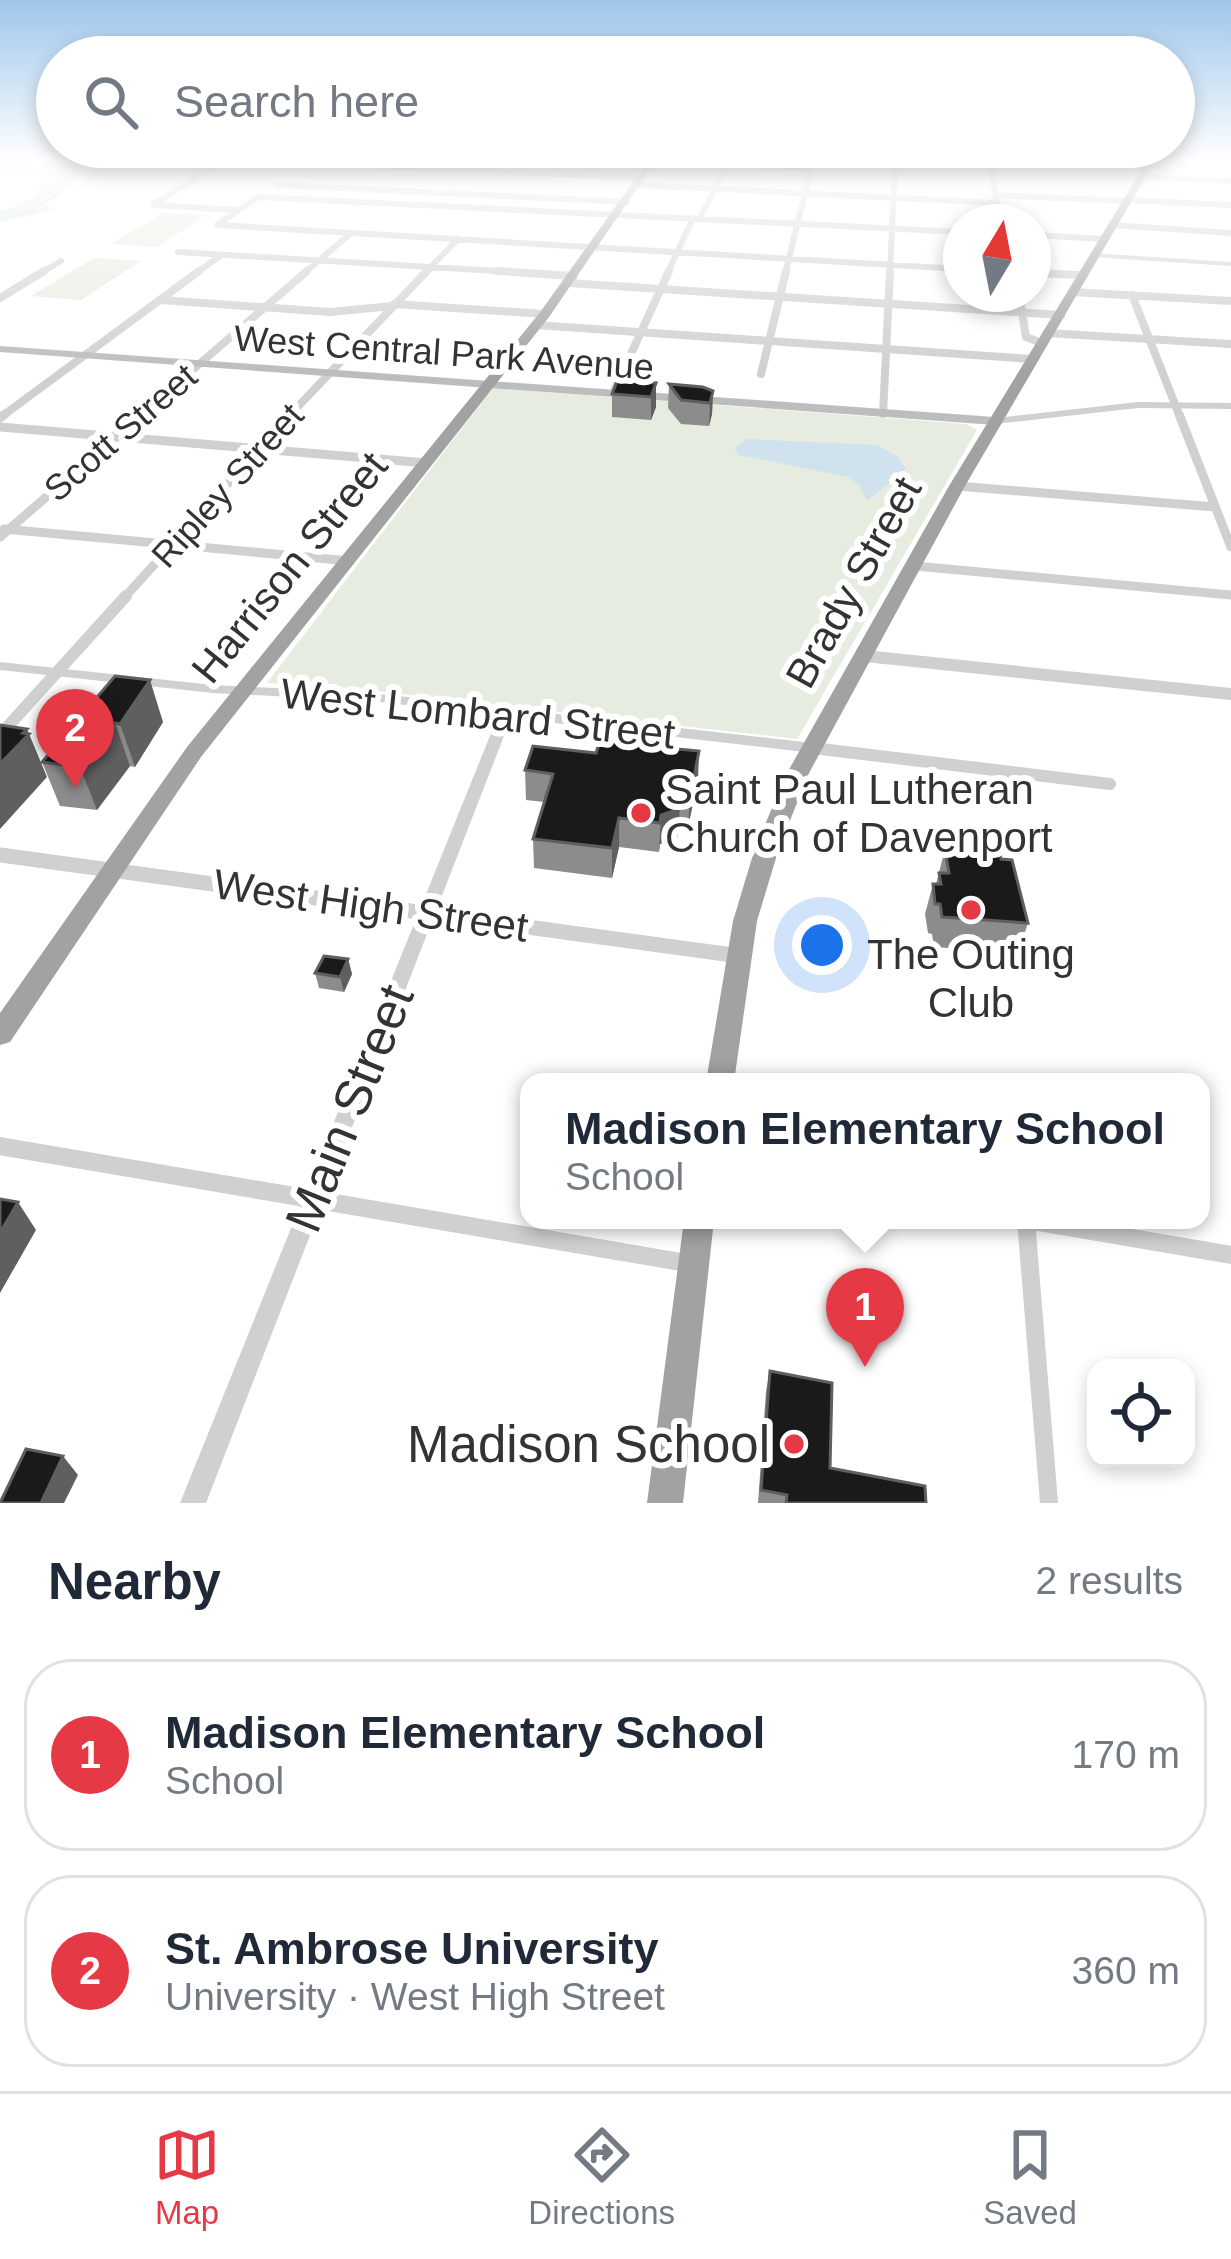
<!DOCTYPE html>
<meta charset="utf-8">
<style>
:root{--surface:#fff;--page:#f2f2f3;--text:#1f2937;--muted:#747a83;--line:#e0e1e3;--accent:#e63946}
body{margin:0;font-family:Arial,sans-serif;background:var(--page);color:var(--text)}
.controls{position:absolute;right:36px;bottom:36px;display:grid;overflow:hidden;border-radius:24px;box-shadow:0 6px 18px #0003}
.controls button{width:108px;height:108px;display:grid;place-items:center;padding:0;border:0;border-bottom:3px solid var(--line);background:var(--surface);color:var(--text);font:60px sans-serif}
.compass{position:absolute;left:943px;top:204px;width:108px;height:108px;border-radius:50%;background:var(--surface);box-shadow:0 6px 18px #0003;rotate:10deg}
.you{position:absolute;left:822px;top:945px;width:42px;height:42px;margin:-30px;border:9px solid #fff;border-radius:50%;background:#1a73e8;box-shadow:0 0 0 18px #1a73e833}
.badge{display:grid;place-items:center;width:78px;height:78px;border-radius:50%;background:var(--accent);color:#fff;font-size:39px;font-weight:700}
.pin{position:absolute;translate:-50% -99px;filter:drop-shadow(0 3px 6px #0008)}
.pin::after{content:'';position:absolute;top:63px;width:42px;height:36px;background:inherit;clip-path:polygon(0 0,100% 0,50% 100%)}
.popup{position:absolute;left:520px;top:1073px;width:690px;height:156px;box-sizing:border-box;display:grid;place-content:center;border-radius:24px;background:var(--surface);filter:drop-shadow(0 3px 9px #0005);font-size:39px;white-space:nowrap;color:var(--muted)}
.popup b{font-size:45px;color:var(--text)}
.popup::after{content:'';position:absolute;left:50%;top:100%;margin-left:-24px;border:24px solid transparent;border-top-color:var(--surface)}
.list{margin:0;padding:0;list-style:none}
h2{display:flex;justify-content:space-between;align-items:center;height:156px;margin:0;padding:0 48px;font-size:51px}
h2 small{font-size:39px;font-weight:400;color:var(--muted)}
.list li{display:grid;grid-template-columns:78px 1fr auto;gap:36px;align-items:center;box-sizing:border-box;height:192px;margin:0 24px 24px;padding:0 24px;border:3px solid var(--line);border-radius:48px}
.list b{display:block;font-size:45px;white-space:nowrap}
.list p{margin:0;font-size:39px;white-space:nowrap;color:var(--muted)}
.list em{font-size:39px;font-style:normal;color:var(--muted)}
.icon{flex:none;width:66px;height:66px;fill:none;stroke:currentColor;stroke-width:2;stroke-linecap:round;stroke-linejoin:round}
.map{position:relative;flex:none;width:1231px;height:1503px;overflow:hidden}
.search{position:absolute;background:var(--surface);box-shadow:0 6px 18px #0003;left:36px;right:36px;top:36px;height:132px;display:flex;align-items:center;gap:30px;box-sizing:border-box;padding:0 42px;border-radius:66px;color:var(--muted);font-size:45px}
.sheet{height:588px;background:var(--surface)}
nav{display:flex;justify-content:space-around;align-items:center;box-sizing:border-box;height:168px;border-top:3px solid var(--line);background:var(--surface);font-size:33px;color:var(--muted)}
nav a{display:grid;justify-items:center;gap:6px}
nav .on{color:var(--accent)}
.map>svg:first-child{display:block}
</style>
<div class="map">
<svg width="1231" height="1503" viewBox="0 0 1231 1503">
<rect width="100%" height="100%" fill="#fff"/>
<path fill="#e6ecdf" d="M0,161H84L74,183L39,202L57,210L0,222V212L34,198L42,184L35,171L0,170Z
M163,213L206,215L157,247L111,244Z
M94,258L141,261L81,300L31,296Z
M493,388L966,424L977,430L797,739L347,688L267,683Z"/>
<path fill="#cfe2ee" d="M746,439L877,445L897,456L906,469L867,501L859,485L848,477L739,455L734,448Z"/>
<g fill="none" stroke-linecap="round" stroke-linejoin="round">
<path stroke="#cfe2ee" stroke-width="3" d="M0,220L29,212L62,191L65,181L56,161"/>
<path stroke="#d0d0d0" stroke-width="6" d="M275,161L641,178
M659,161L811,168
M989,161L1001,222
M1141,177L1231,181
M277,185L627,202
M637,185L997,203
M995,195L1124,201
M258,197L961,232
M1125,200L1231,205
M154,204L224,161
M154,205L238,210
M700,218L729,161
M218,224L260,196
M217,225L961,269
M1112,225L1231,233
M1033,235L1104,239
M178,252L546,274
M1033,273L1064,274
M39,274L61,261
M195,274L221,255
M303,274L350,234
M424,274L458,239
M667,274L693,218
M785,274L813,161
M890,274L895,161"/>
<path stroke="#d0d0d0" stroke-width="8" d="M497,271L574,276
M1033,273L1080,275
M569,283L1061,315
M1072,292L1231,301
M1019,294L1026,337L1042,343
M1132,295L1180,417
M0,298L44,271
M161,300L330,312L392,306
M394,304L545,314
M536,325L1032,359
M1047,333L1231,344
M761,374L786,271
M613,393L669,271
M883,414L890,271
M1,417L199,271
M138,417L307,271
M288,417L427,271"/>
<path stroke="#d0d0d0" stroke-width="9" d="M1179,414L1231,547
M0,418L5,414
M0,427L427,463
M957,486L1215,507
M4,529L350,561
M0,537L142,414
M915,566L1231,595
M123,599L291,414"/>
<path stroke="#d0d0d0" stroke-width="12" d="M865,656L1231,694
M0,735L126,596
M813,748L1110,784"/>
<path stroke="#d0d0d0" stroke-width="15" d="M0,855L740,956"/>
<path stroke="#d0d0d0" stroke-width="18" d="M0,1146L693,1264
M1026,1220L1049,1503
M1026,1220L1231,1255"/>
<path fill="#d0d0d0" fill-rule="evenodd" d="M1090,253L1231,262V266L1093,257Z
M1138,402L1231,403V409L1138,408L995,424L990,421L995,418Z
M0,662L213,685L371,693L813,743L820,748L813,753L511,718L206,1503H180L498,716L371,701L213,693L0,670Z"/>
<path fill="#bdbdbd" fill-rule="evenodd" d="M0,346L995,417L1001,421L995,425L0,352Z"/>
<path fill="#a2a2a2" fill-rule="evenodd" d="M648,161H656L549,317L201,757L10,1042L0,1045V1013L187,747L541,311Z
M1147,161H1155L965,486L809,773L779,848L757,921L734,1082H706L733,921L755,848L787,773L949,486Z
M684,1220H714L683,1503H647Z"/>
</g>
<path fill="#8c8c8c" d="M656,383V407L651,420L612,417V394Z
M669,384L713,391L712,414L709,426L681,424L668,408Z
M115,676L163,722L135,767L130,766L97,810L60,806L42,762Z
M669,736V748L698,780L688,827H679L677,838L660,844L659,852L619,847L612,878L534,868L533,839L544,802L526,800L525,770Z
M951,835L1001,859L1028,923L1018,953L934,947L932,934L928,933L925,914L933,884H936L945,849H947Z
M348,959L352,974L344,992L319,988L315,973Z
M770,1371L830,1468L926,1503H758L766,1391Z"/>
<path fill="#5f5f5f" d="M656,383V407L651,420V397Z
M713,391L712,414L709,426L710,403Z
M150,680L163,722L135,767L120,724Z
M115,723L130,766L97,810L80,767Z
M27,729L47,777L0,829V764Z
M699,751L698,780L688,827L690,798Z
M681,797L677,838L660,844L659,852L661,815Z
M619,818V847L612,878V848Z
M348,959L352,974L344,992L340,977Z
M18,1202L36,1230L0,1293V1233Z
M63,1456L78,1475L64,1503H41Z"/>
<path fill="#1a1a1a" stroke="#5f5f5f" stroke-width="3" d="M617,381L656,383L651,397L612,394Z
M669,384L703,387L713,391L710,403L681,400Z
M115,676L150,680L120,724L115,723L80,767L42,762Z
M0,725L27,729L23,733L29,734L0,764Z
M647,725L661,726L669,736L667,748L699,751L690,798L681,797L679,809L661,815L660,823L619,818L612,848L533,839L553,774L525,770L533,746L596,753L600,740L636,744Z
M951,835L998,844L1001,859L1012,860L1028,923L942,917L940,904H935L933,884H941L939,873H949L945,849H953Z
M324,956L348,959L340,977L315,973Z
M0,1199L18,1202L0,1233Z
M770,1371L832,1383L830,1468L925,1486L926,1503H786L787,1495L761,1490Z
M26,1449L63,1456L41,1503H0Z"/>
<linearGradient id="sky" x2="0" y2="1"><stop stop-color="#9ec6ea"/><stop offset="0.43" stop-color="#fff"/><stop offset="1" stop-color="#fff" stop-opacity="0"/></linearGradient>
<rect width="1231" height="371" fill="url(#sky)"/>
<g fill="#e63946" stroke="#fff" stroke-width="4.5">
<circle cx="641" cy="813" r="12"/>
<circle cx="971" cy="910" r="12"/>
<circle cx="794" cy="1444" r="12"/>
</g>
<g text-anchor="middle" stroke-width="12" stroke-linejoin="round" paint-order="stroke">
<g font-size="36" fill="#333" stroke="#fff">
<text transform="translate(444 352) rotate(4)" y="13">West Central Park Avenue</text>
<text transform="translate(120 432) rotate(-41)" y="13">Scott Street</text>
<text transform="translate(227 485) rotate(-48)" y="13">Ripley Street</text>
</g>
<g font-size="42" fill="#333" stroke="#fff">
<text transform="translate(289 567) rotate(-51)" y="15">Harrison Street</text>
<text transform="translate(853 582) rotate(-61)" y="15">Brady Street</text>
<text transform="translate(478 713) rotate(6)" y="15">West Lombard Street</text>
<text transform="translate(371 905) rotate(8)" y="15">West High Street</text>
</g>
<g font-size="42" fill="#333" stroke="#fff" text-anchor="start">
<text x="665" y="804">Saint Paul Lutheran<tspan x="665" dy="48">Church of Davenport</tspan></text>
<text x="971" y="969" text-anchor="middle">The Outing<tspan x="971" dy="48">Club</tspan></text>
</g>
<g font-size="51" fill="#333" stroke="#fff">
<text transform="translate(349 1108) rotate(-68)" y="18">Main Street</text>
</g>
<g font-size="51" fill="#333" stroke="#fff" text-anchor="end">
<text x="770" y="1462">Madison School</text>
</g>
</g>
</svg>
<div class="controls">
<button><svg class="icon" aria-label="locate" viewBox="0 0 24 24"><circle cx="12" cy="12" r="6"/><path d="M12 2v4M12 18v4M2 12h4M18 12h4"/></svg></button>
</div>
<svg class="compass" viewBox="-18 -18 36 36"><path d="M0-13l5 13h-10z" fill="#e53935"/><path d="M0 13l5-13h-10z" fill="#747a83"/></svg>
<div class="you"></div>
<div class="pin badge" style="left:865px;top:1367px">1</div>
<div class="popup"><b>Madison Elementary School</b>School</div>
<div class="pin badge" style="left:75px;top:788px">2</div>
<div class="search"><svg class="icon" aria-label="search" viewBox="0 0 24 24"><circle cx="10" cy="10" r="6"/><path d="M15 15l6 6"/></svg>Search here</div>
</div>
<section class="sheet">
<h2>Nearby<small>2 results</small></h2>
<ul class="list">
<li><span class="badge">1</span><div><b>Madison Elementary School</b><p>School</p></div><em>170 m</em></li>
<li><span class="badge">2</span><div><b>St. Ambrose University</b><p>University · West High Street</p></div><em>360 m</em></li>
</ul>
</section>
<nav>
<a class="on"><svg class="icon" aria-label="map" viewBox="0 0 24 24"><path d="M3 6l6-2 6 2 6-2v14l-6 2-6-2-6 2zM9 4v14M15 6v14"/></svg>Map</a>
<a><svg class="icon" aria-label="directions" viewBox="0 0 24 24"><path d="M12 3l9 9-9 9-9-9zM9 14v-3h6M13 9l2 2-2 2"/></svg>Directions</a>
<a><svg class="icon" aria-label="saved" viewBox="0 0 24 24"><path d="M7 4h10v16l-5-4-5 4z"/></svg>Saved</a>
</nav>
